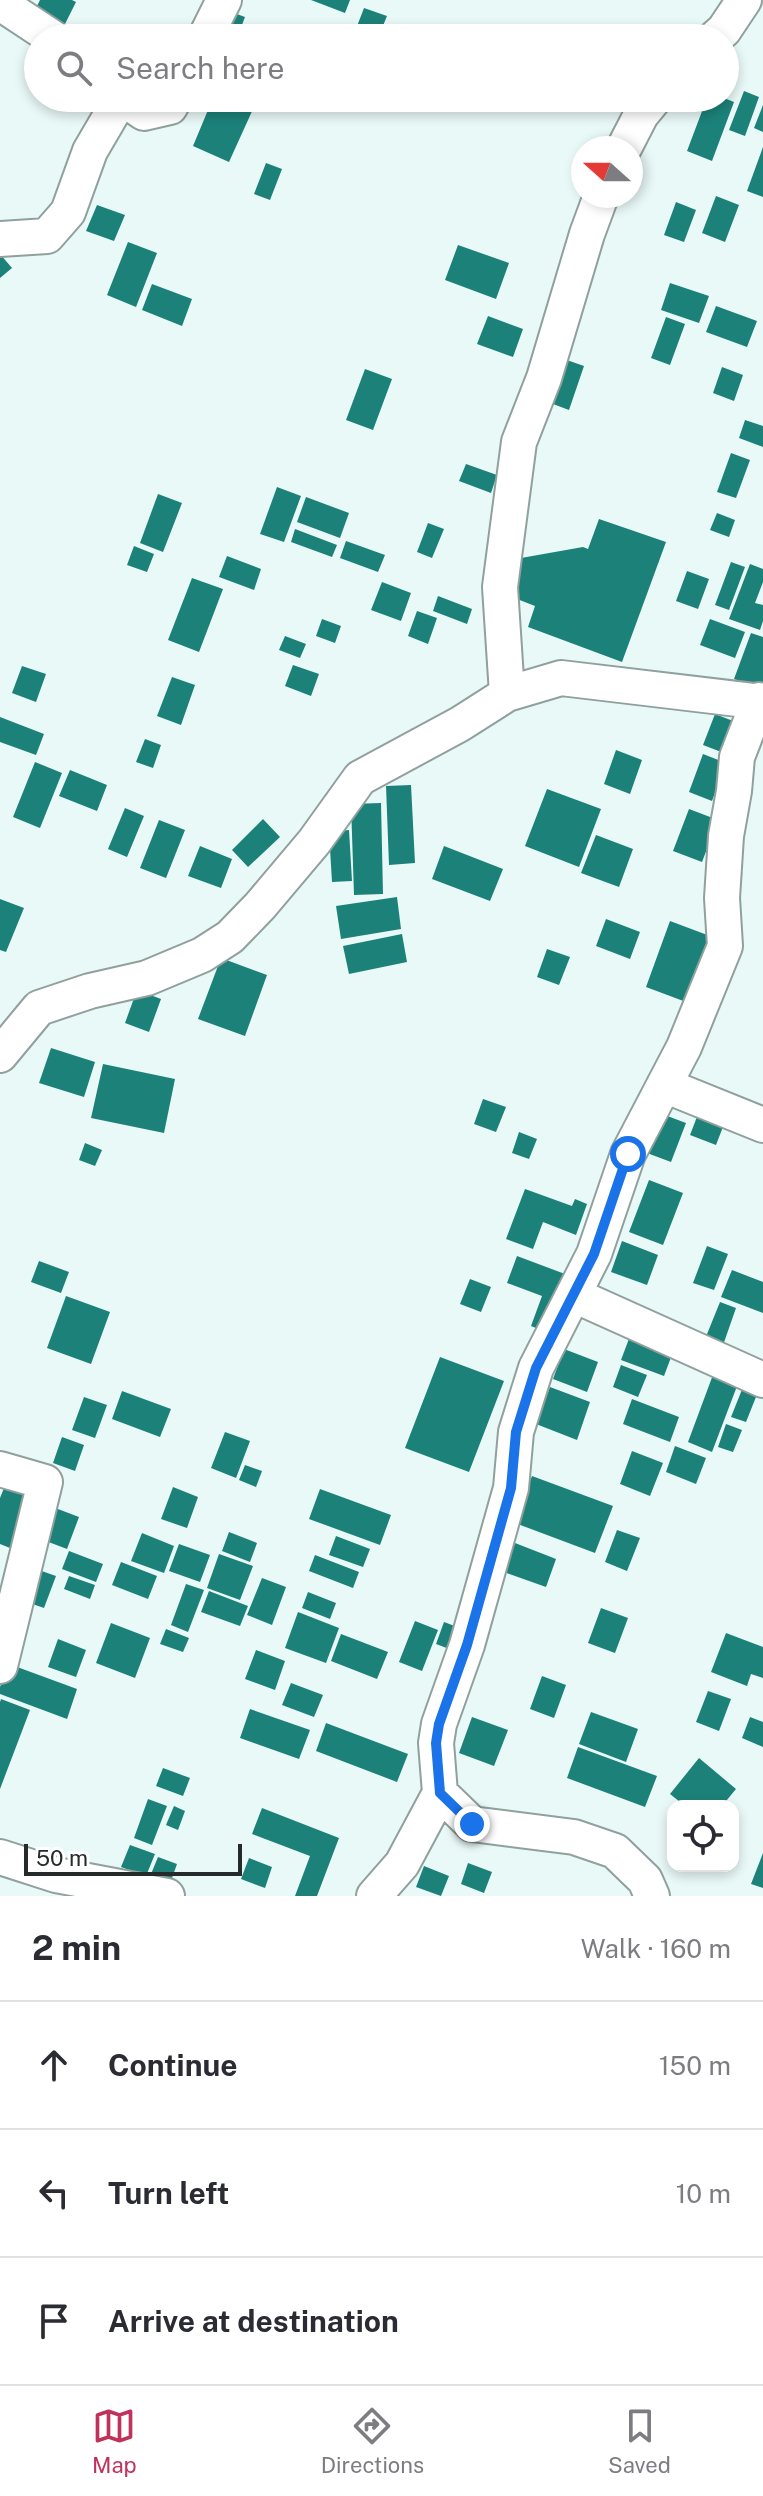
<!DOCTYPE html>
<meta charset="utf-8">
<style>
:root{--surface:#fff;--page:#f7f7f7;--text:#2b2b33;--muted:#7c7c81;--line:#e1e1e2;--accent:#c0315c}
body{margin:0;font-family:"Public Sans",sans-serif;background:var(--page);color:var(--text)}
.controls{position:absolute;right:24px;bottom:24px;display:grid;overflow:hidden;border-radius:16px;box-shadow:0 4px 12px #0003}
.controls button{width:72px;height:72px;display:grid;place-items:center;padding:0;border:0;border-bottom:2px solid var(--line);background:var(--surface);color:var(--text);font:40px sans-serif}
.compass{position:absolute;left:571px;top:136px;width:72px;height:72px;border-radius:50%;background:var(--surface);box-shadow:0 4px 12px #0003;rotate:291deg}
.scale{position:absolute;left:24px;bottom:20px;width:218px;box-sizing:border-box;padding-left:8px;border:4px solid #242b2a;border-top:0;font-size:22px;line-height:28px;white-space:nowrap;color:#242b2a;-webkit-text-stroke:6px #fff;paint-order:stroke}
.stop{position:absolute;width:24px;height:24px;margin:-18px;border:6px solid #1a73e8;border-radius:50%;background:#fff}
.stop.end{background:#1a73e8;border-color:#fff;box-shadow:0 2px 8px #0008}
.list{margin:0;padding:0;list-style:none}
h2{display:flex;justify-content:space-between;align-items:center;height:104px;margin:0;padding:0 32px;font-size:34px}
h2 small{font-size:26px;font-weight:400;color:var(--muted)}
.list li{display:grid;grid-template-columns:52px 1fr auto;gap:24px;align-items:center;box-sizing:border-box;height:128px;padding:0 32px;border-top:2px solid var(--line)}
.list b{display:block;font-size:30px;white-space:nowrap}
.list em{font-size:26px;font-style:normal;color:var(--muted)}
.icon{flex:none;width:44px;height:44px;fill:none;stroke:currentColor;stroke-width:2;stroke-linecap:round;stroke-linejoin:round}
.map{position:relative;flex:none;width:763px;height:1896px;overflow:hidden}
.search{position:absolute;background:var(--surface);box-shadow:0 4px 12px #0003;left:24px;right:24px;top:24px;height:88px;display:flex;align-items:center;gap:20px;box-sizing:border-box;padding:0 28px;border-radius:44px;color:var(--muted);font-size:30px}
.sheet{height:488px;background:var(--surface)}
nav{display:flex;justify-content:space-around;align-items:center;box-sizing:border-box;height:112px;border-top:2px solid var(--line);background:var(--surface);font-size:22px;color:var(--muted)}
nav a{display:grid;justify-items:center;gap:4px}
nav .on{color:var(--accent)}
.map>svg:first-child{display:block}
</style>
<div class="map">
<svg width="763" height="1896" viewBox="0 0 763 1896">
<rect width="100%" height="100%" fill="#e9f9f7"/>
<path fill="#1c8279" d="M40,0H72L76,2L65,24L35,10Z
M311,0H350L345,13Z
M364,8L387,16L378,38H364L354,34Z
M226,10L245,17L237,38H215Z
M744,91L759,97L745,136L729,130Z
M213,98H258L229,162L193,146Z
M707,98H724L734,102L712,161L687,151Z
M763,105V132L754,128Z
M763,147V197L747,191Z
M266,163L282,169L270,200L254,194Z
M716,196L739,205L725,242L702,233Z
M676,202L696,210L684,242L664,235Z
M97,205L125,215L114,241L86,231Z
M128,242L157,253L136,307L107,295Z
M458,245L509,263L496,299L445,280Z
M0,254L12,268L0,278Z
M670,283L709,296L699,323L661,310Z
M152,284L192,299L182,326L142,310Z
M716,306L757,321L747,347L706,332Z
M488,316L523,329L513,357L477,344Z
M666,317L685,324L670,365L651,358Z
M561,358L584,366L569,410L545,401Z
M722,367L743,375L734,401L713,393Z
M365,369L392,379L373,430L346,420Z
M745,420L763,426V447L739,438Z
M731,453L750,460L736,498L717,492Z
M466,464L497,475L491,493L459,481Z
M277,487L301,496L284,542L260,534Z
M158,494L182,503L163,552L140,543Z
M306,497L349,513L340,538L297,522Z
M717,513L735,520L729,537L710,530Z
M599,519L666,542L622,662L528,627L535,606L507,595L521,558L583,547L588,549Z
M428,523L444,529L432,558L417,552Z
M295,529L337,545L332,557L291,542Z
M346,541L385,555L378,572L340,558Z
M134,546L154,554L147,572L127,565Z
M227,556L261,569L254,590L219,577Z
M731,562L745,567L729,610L715,605Z
M750,564L763,569V582L755,603L763,605V621L760,630L729,619Z
M687,571L709,579L698,609L676,601Z
M192,578L223,589L199,652L168,640Z
M382,582L411,593L401,621L371,610Z
M438,596L472,609L467,624L433,611Z
M417,611L437,618L428,644L408,636Z
M322,619L341,626L335,643L316,636Z
M710,619L745,632L735,658L700,645Z
M751,633L763,637V689L734,679Z
M285,636L306,644L300,658L279,650Z
M293,665L319,674L311,696L285,686Z
M22,666L46,674L36,702L12,693Z
M172,677L195,685L181,725L157,716Z
M715,714L741,724L729,755L703,745Z
M0,717L44,734L36,755L0,742Z
M145,739L161,745L153,768L136,762Z
M616,750L642,760L630,794L604,784Z
M703,754L726,763L712,801L689,792Z
M35,762L62,773L40,828L13,817Z
M70,770L107,785L97,811L59,796Z
M411,785L415,863L389,865L386,786Z
M547,789L601,809L579,867L525,846Z
M381,803L383,894L354,895L351,804Z
M125,808L144,816L127,857L108,849Z
M689,809L718,820L702,862L673,851Z
M263,819L280,837L248,867L232,850Z
M159,820L185,830L166,878L140,868Z
M349,830L352,881L332,882L329,832Z
M596,835L633,849L619,887L581,873Z
M200,846L232,859L221,888L188,876Z
M444,846L503,869L490,901L432,879Z
M397,897L401,929L341,939L336,906Z
M0,899L24,908L6,952L0,950Z
M606,919L640,932L630,959L596,946Z
M670,921L710,936L686,1002L646,987Z
M402,934L407,962L349,974L343,946Z
M547,949L570,957L559,985L537,977Z
M221,958L267,975L245,1036L198,1019Z
M137,990L161,999L149,1032L125,1023Z
M51,1048L95,1062L84,1097L39,1083Z
M103,1064L175,1079L164,1133L91,1118Z
M483,1099L506,1107L496,1132L474,1124Z
M700,1109L726,1119L716,1145L690,1135Z
M662,1114L686,1123L671,1162L647,1153Z
M519,1132L537,1139L529,1159L512,1153Z
M85,1143L102,1150L95,1166L79,1160Z
M649,1180L683,1193L663,1245L629,1232Z
M525,1189L572,1206L575,1199L587,1204L576,1235L543,1222L533,1249L506,1239Z
M622,1241L658,1255L647,1285L611,1272Z
M707,1246L728,1254L714,1290L693,1283Z
M517,1256L573,1277L551,1334L531,1326L542,1296L507,1283Z
M39,1261L69,1272L61,1293L31,1282Z
M732,1270L763,1282V1313L721,1297Z
M470,1279L491,1287L481,1312L460,1304Z
M66,1296L110,1312L91,1364L47,1348Z
M720,1302L736,1308L721,1351L703,1344Z
M630,1336L673,1352L664,1376L621,1360Z
M564,1349L598,1362L587,1392L553,1379Z
M440,1357L504,1381L469,1472L405,1448Z
M717,1364L742,1373L712,1452L688,1442Z
M621,1365L647,1375L638,1397L613,1387Z
M550,1387L590,1402L577,1440L536,1424Z
M743,1387L758,1392L746,1422L731,1417Z
M122,1391L171,1409L160,1437L112,1419Z
M84,1397L107,1405L95,1438L72,1430Z
M632,1399L679,1417L670,1442L623,1424Z
M726,1424L742,1430L733,1452L718,1447Z
M225,1432L250,1441L236,1478L211,1468Z
M62,1437L84,1445L75,1471L53,1463Z
M675,1446L706,1458L696,1484L666,1472Z
M632,1451L663,1463L650,1496L620,1484Z
M245,1465L262,1471L256,1487L239,1480Z
M532,1476L613,1506L595,1553L515,1523Z
M8,1478L38,1490L15,1550L0,1544V1498Z
M173,1487L198,1497L187,1528L161,1519Z
M320,1489L391,1515L380,1545L309,1519Z
M50,1506L79,1517L67,1549L38,1538Z
M617,1530L640,1538L627,1571L605,1562Z
M229,1532L257,1543L250,1562L222,1551Z
M142,1533L174,1546L164,1573L131,1561Z
M336,1536L370,1549L363,1567L329,1555Z
M515,1543L556,1559L546,1587L504,1572Z
M179,1544L210,1555L200,1582L169,1571Z
M69,1551L103,1564L96,1582L62,1569Z
M219,1554L253,1566L240,1600L207,1588Z
M315,1555L359,1572L353,1588L309,1571Z
M121,1562L157,1576L148,1599L112,1585Z
M33,1568L56,1576L44,1608L21,1600Z
M69,1576L95,1585L90,1599L64,1589Z
M262,1578L286,1587L272,1625L247,1615Z
M186,1584L204,1590L188,1632L171,1625Z
M209,1591L248,1606L240,1626L201,1612Z
M308,1592L336,1603L330,1619L302,1608Z
M601,1608L628,1618L615,1653L588,1643Z
M298,1612L339,1628L326,1663L285,1648Z
M415,1621L438,1630L422,1671L399,1662Z
M444,1622L460,1628L452,1650L436,1644Z
M111,1623L150,1638L135,1678L96,1663Z
M166,1629L189,1638L183,1652L160,1644Z
M726,1633L763,1647V1678L751,1674L747,1686L711,1672Z
M341,1634L388,1652L377,1679L331,1661Z
M58,1639L86,1650L76,1677L48,1667Z
M256,1650L285,1661L275,1690L245,1679Z
M9,1664L77,1689L67,1719L0,1694V1687Z
M542,1676L566,1685L554,1718L530,1709Z
M291,1683L323,1695L314,1717L282,1705Z
M708,1691L731,1699L719,1731L696,1722Z
M1,1699L30,1710L0,1789V1702Z
M250,1709L310,1730L299,1759L240,1738Z
M591,1712L638,1729L626,1762L579,1744Z
M472,1717L508,1730L494,1766L459,1753Z
M750,1717L763,1722V1747L742,1738Z
M326,1723L408,1754L397,1782L316,1751Z
M578,1747L657,1776L645,1807L567,1778Z
M699,1758L736,1789L722,1806H685L670,1794Z
M163,1768L190,1778L183,1796L156,1786Z
M148,1799L167,1806L152,1845L134,1838Z
M174,1806L185,1811L178,1830L166,1825Z
M262,1808L339,1838L317,1896H295L310,1856L252,1834Z
M130,1845L155,1854L146,1876L121,1867Z
M763,1853V1888L751,1884Z
M158,1857L177,1864L171,1881L151,1874Z
M249,1858L272,1867L265,1888L241,1879Z
M468,1863L492,1872L484,1893L461,1884Z
M424,1866L449,1876L441,1896L416,1887Z"/>
<g fill="none" stroke-linecap="round" stroke-linejoin="round">
<g stroke="#90a09d" stroke-width="38">
<path id="minor" d="M0,3L53,38
M205,38L224,0
M715,38L724,30L744,0
M122,98L144,113L170,107L175,98
M624,148L641,115L655,98
M0,239L47,236L68,212L90,151L121,98
M507,694L500,587L519,442L544,378L587,234L601,196
M0,1055L39,1008L90,991L147,978L202,955L230,937L260,906L314,842L360,778L460,724L507,694L561,678L763,702
M664,1085L763,1125
M574,1295L763,1380
M0,1469L45,1482L0,1666
M0,1857L56,1875L167,1896
M374,1896L402,1864L440,1793
M652,1896L645,1880L615,1851L574,1837L472,1824L440,1793L436,1743L439,1724L467,1645L511,1488L516,1432L536,1368L594,1254L628,1154L684,1047L725,946L722,898L726,836L734,791L737,757L759,700"/>
</g>
<use href="#minor" stroke="#fff" stroke-width="34"/>
</g>
<g fill="none" stroke-linecap="round" stroke-linejoin="round">
<path stroke="#1a73e8" stroke-width="10" d="M472,1824L440,1793L436,1743L439,1724L467,1645L511,1488L516,1432L536,1368L594,1254L628,1154"/>
</g>
</svg>
<div class="controls">
<button><svg class="icon" aria-label="locate" viewBox="0 0 24 24"><circle cx="12" cy="12" r="6"/><path d="M12 2v4M12 18v4M2 12h4M18 12h4"/></svg></button>
</div>
<svg class="compass" viewBox="-18 -18 36 36"><path d="M0-13l5 13h-10z" fill="#e53935"/><path d="M0 13l5-13h-10z" fill="#7c7c81"/></svg>
<div class="scale">50 m</div>
<div class="stop" style="left:628px;top:1154px"></div>
<div class="stop end" style="left:472px;top:1824px"></div>
<div class="search"><svg class="icon" aria-label="search" viewBox="0 0 24 24"><circle cx="10" cy="10" r="6"/><path d="M15 15l6 6"/></svg>Search here</div>
</div>
<section class="sheet">
<h2>2 min<small>Walk · 160 m</small></h2>
<ul class="list">
<li><svg class="icon" aria-label="ahead" viewBox="0 0 24 24"><path d="M12 20V5M6 11l6-6 6 6"/></svg><div><b>Continue</b></div><em>150 m</em></li>
<li><svg class="icon" aria-label="left" viewBox="0 0 24 24"><path d="M17 20v-9H6M10 6l-5 5 5 5"/></svg><div><b>Turn left</b></div><em>10 m</em></li>
<li><svg class="icon" aria-label="arrive" viewBox="0 0 24 24"><path d="M6 21V4h12l-3 4 3 4H6"/></svg><div><b>Arrive at destination</b></div></li>
</ul>
</section>
<nav>
<a class="on"><svg class="icon" aria-label="map" viewBox="0 0 24 24"><path d="M3 6l6-2 6 2 6-2v14l-6 2-6-2-6 2zM9 4v14M15 6v14"/></svg>Map</a>
<a><svg class="icon" aria-label="directions" viewBox="0 0 24 24"><path d="M12 3l9 9-9 9-9-9zM9 14v-3h6M13 9l2 2-2 2"/></svg>Directions</a>
<a><svg class="icon" aria-label="saved" viewBox="0 0 24 24"><path d="M7 4h10v16l-5-4-5 4z"/></svg>Saved</a>
</nav>
